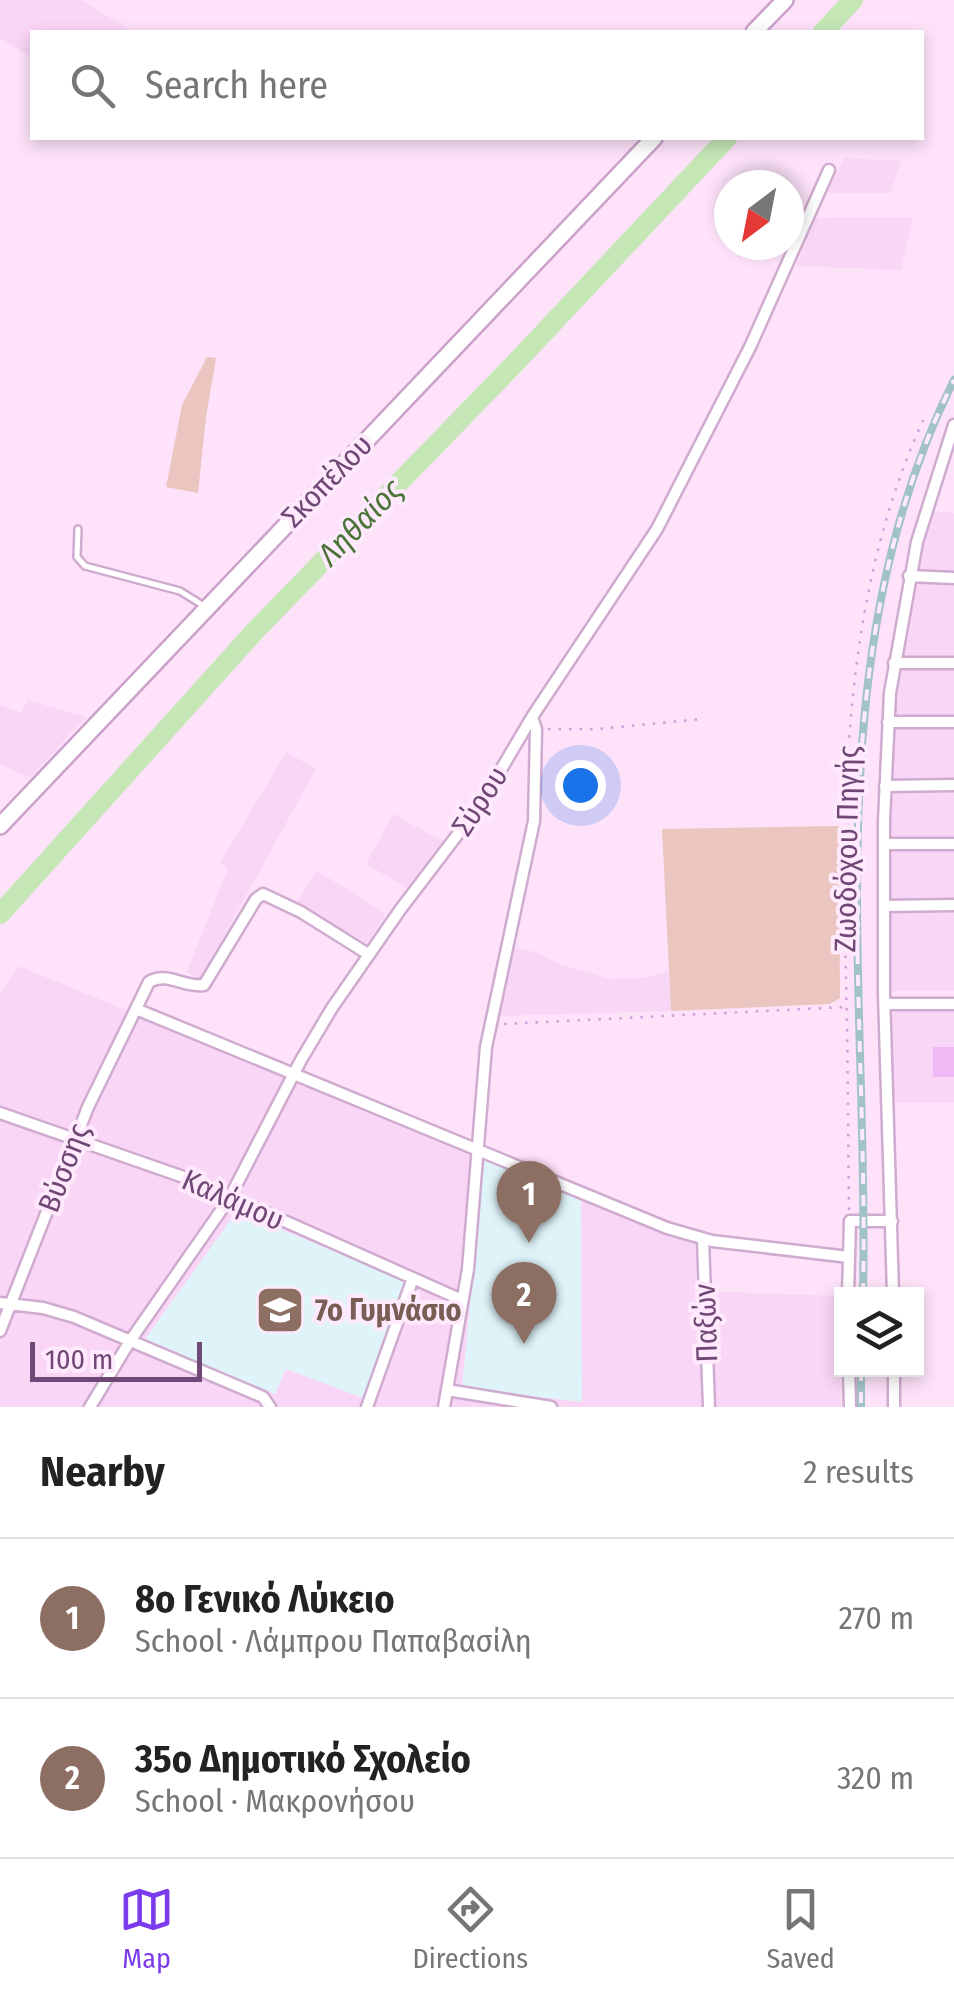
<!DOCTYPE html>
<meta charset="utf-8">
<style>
:root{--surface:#fff;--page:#f2f2f2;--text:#222;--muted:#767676;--line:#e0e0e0;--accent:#7c3aed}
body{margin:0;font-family:"Fira Sans Condensed",sans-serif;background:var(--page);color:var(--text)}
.controls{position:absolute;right:30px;bottom:30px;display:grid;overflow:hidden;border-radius:0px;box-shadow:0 5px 15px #0003}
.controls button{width:90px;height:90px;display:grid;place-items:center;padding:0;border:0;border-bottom:2px solid var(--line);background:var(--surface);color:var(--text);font:50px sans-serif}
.compass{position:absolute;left:714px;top:170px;width:90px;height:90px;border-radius:50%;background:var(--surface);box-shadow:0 5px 15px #0003;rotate:212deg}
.scale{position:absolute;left:30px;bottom:25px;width:172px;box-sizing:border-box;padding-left:10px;border:5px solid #704875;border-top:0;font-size:28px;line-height:35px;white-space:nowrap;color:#704875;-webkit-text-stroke:8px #ffe9fc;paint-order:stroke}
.you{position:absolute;left:580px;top:785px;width:35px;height:35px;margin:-25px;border:8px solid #fff;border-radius:50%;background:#1a73e8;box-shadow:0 0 0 15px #1a73e833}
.badge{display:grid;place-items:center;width:65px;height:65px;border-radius:50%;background:var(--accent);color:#fff;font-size:32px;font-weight:700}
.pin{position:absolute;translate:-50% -82px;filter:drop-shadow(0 2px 5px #0008)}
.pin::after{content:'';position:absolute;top:52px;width:35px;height:30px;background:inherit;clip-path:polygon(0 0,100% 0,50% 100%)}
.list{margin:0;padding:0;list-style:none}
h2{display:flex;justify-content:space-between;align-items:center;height:130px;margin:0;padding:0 40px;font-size:42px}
h2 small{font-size:32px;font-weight:400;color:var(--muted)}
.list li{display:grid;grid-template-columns:65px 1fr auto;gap:30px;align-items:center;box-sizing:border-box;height:160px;padding:0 40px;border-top:2px solid var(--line)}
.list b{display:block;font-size:38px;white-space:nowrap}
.list p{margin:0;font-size:32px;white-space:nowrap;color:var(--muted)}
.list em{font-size:32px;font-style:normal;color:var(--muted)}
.icon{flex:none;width:55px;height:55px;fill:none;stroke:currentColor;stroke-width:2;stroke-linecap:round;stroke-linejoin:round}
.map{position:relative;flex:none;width:954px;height:1407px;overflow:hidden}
.search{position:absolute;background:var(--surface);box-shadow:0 5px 15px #0003;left:30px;right:30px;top:30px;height:110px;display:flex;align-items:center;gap:25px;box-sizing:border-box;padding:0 35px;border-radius:0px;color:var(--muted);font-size:38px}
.sheet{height:450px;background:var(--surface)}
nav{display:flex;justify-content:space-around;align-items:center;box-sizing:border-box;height:140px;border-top:2px solid var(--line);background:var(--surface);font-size:28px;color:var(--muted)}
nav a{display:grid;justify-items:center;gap:5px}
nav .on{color:var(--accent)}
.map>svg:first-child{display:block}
</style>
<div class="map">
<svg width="954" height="1407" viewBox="0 0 954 1407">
<rect width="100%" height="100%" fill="#fde2f9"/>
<path fill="#fad6f6" d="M0,0H81L134,32H32V58L0,38Z
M844,158L901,161L891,193H827Z
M913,217L901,270L796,266L816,218Z
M929,511L954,513V991H889L888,854L894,710L916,562Z
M28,700L86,717L30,778L0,764V705L21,713Z
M286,752L316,769L200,979L187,972L228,868L220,863Z
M393,814L443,841L407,888L366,864Z
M316,870L386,914L366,944L297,903Z
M509,946L535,952L562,965L610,979L643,978L669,972L671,1011L499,1016Z
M19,966L695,1245L697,1291L839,1296L841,1407H0V993Z
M895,1011H954V1103H892L890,1020Z"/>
<path fill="#dff4f9" d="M484,1160L581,1200L582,1402L462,1388Z
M237,1211L405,1281L363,1398L286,1369L275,1394L145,1339Z"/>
<path fill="#ebc6c0" d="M207,357L216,358L206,417L198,493L166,487L182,405Z
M839,826L840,998L830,1004L671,1011L662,829Z"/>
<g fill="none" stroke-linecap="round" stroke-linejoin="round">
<path stroke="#c5e7b6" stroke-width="20" d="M823,32L853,0
M0,914L255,631L519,359L727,138"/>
</g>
<path fill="#f0b9f3" d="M933,1047H954V1077H933Z"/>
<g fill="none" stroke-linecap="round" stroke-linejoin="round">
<g stroke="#cfaccf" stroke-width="10">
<path id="service" d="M78,529L77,557L85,566L180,591L204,606"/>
</g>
<g stroke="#cfaccf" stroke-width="15">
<path id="minor" d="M909,576L954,578
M894,663H954
M888,722H954
M885,786L954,785
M885,844H954
M884,906L954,905
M885,1004H954
M136,1009L667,1228L712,1241L849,1257
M0,1113L192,1180L462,1300
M703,1240L709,1407
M848,1294L850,1221H892
M893,1294L884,993V821L890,693L917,542L954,425
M0,1303L43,1308L74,1317L263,1397L270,1407
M0,1331L88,1107L149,982C166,971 185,988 204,985L256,899L263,894L301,912L368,954
M849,1370L850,1407
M894,1370V1407
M447,1390L551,1407
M90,1407L130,1341L229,1199L301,1060L332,1008L400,910L480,805L532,717L657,529L750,347L829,170
M367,1407L413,1278
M444,1407L468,1269L486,1047L534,821L536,729L532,717"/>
</g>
<g stroke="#cba1cc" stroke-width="20">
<path id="secondary" d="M754,32L785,0
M0,826L654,138"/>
</g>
<path stroke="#d49cd8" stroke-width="2.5" stroke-dasharray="2.5 8" stroke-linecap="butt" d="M548,729H597L702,719
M504,1024L845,1007
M849,1210C848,1134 848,1057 846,981C842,789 843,591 926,414"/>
<use href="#service" stroke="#fff" stroke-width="5"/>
<use href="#minor" stroke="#fff" stroke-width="10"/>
<use href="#secondary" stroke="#fff" stroke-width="15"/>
<g stroke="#a1c3c6" stroke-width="8">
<path id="rail" d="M863,1294C870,988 812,665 954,380
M861,1370V1407"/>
</g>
<use href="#rail" stroke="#ffe9fc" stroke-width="4" stroke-dasharray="11" stroke-linecap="butt"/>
</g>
<defs>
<g id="school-square" transform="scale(2.5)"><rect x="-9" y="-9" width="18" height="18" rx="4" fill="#8d6e63" stroke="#ffe9fc"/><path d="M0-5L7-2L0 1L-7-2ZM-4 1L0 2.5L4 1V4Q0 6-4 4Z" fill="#fff"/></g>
</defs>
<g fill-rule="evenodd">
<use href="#school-square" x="280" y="1310"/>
</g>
<g text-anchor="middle" stroke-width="8" stroke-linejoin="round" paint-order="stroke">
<g font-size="30" fill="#704875" stroke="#ffe9fc">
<text transform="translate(327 481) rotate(-46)" y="10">Σκοπέλου</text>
<text transform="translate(480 801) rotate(-57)" y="10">Σύρου</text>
<text transform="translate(847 849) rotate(-89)" y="10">Ζωοδόχου Πηγής</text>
<text transform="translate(64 1168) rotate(-69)" y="10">Βύσσης</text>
<text transform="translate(233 1200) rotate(24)" y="10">Καλάμου</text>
<text transform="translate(706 1323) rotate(-92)" y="10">Παξών</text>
</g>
<g font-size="30" font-weight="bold" fill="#785e54" stroke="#ffe9fc" text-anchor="start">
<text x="315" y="1320">7ο Γυμνάσιο</text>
</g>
<g font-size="32" font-style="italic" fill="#4a7438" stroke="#ffe9fc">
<text transform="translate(360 522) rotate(-46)" y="11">Ληθαίος</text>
</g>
</g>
</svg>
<div class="controls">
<button><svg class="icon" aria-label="layers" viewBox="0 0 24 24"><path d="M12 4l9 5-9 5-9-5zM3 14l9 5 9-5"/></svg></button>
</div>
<svg class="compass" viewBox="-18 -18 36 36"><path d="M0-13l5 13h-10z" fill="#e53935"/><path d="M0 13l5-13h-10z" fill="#767676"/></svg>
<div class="scale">100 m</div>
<div class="you"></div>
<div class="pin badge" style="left:529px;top:1243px;background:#8d6e63">1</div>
<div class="pin badge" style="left:524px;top:1344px;background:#8d6e63">2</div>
<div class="search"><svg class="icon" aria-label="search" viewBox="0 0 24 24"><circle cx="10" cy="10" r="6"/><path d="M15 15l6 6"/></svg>Search here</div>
</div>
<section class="sheet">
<h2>Nearby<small>2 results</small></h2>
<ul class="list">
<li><span class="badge" style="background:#8d6e63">1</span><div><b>8ο Γενικό Λύκειο</b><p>School · Λάμπρου Παπαβασίλη</p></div><em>270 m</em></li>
<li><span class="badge" style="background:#8d6e63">2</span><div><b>35ο Δημοτικό Σχολείο</b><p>School · Μακρονήσου</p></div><em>320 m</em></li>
</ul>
</section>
<nav>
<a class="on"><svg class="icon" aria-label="map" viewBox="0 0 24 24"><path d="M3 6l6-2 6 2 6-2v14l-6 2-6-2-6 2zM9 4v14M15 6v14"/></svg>Map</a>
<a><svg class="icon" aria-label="directions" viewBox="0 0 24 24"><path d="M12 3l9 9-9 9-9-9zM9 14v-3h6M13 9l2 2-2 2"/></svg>Directions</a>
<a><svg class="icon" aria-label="saved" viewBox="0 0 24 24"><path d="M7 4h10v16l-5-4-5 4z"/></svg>Saved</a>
</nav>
